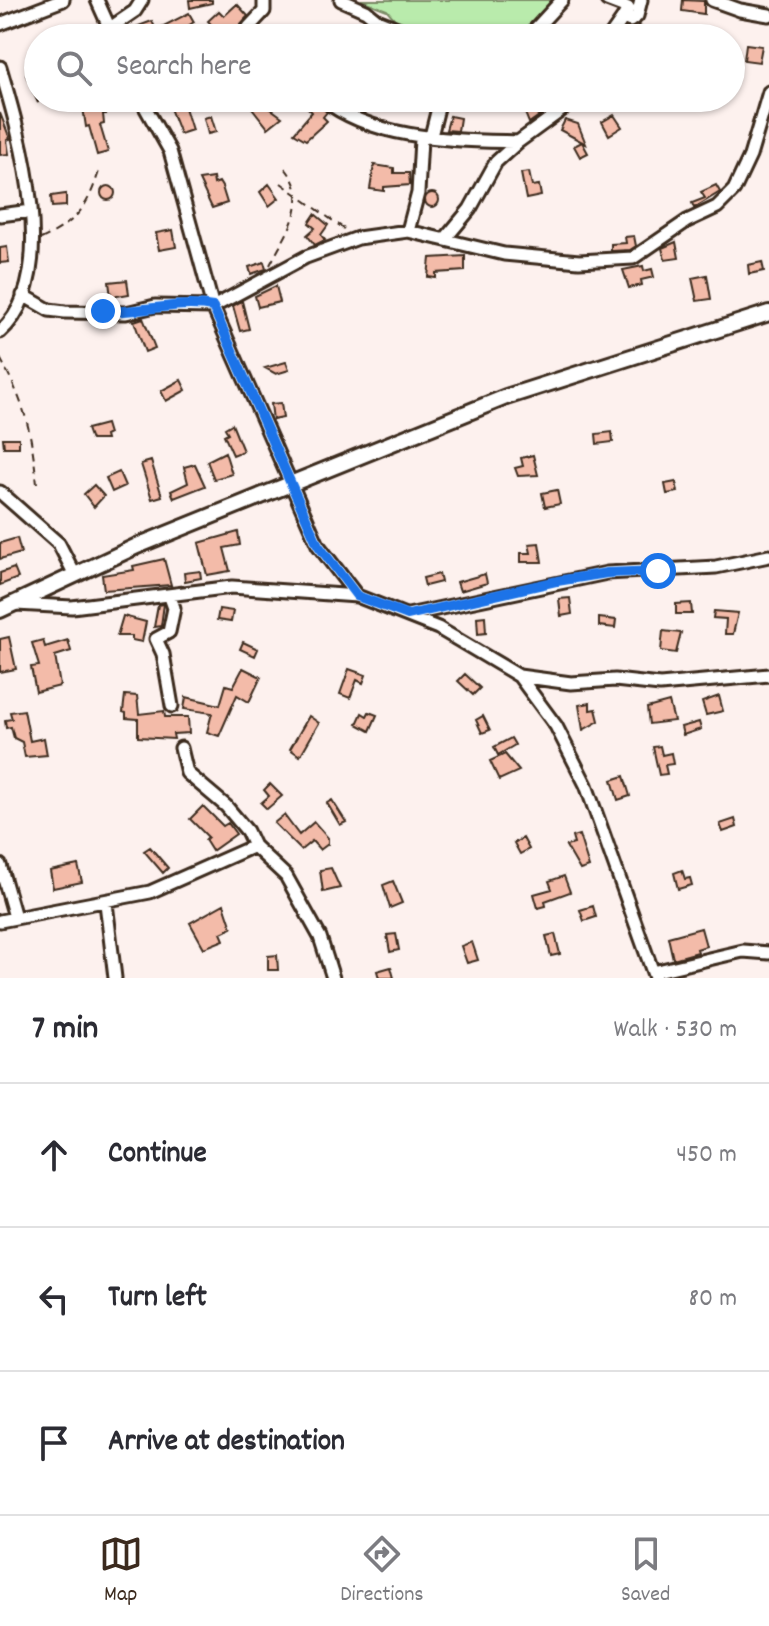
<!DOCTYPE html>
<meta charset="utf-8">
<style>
:root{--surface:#fff;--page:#f7f7f7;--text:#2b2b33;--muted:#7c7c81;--line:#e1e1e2;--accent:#3b2a1e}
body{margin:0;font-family:Dekko,sans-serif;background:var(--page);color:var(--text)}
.stop{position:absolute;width:24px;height:24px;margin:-18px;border:6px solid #1a73e8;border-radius:50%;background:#fff}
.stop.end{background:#1a73e8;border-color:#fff;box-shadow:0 2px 8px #0008}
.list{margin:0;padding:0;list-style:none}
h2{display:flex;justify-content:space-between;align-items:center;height:104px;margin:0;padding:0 32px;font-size:34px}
h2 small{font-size:26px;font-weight:400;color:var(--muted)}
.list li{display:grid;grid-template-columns:52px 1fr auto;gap:24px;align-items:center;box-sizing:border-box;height:144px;padding:0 32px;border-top:2px solid var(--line)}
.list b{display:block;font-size:30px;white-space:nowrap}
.list em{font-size:26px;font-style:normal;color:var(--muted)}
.icon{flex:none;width:44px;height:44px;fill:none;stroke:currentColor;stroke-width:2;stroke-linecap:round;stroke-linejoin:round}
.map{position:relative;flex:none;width:769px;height:978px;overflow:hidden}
.search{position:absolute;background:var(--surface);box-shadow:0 2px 6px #0004;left:24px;right:24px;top:24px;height:88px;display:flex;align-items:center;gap:20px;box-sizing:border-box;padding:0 28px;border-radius:44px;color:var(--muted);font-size:30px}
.sheet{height:536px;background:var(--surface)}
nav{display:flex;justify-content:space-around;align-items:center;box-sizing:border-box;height:112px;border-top:2px solid var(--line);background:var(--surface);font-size:22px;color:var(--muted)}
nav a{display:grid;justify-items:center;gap:4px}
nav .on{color:var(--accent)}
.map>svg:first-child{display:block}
</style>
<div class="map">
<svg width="769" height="978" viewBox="0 0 769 978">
<rect width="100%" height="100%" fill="#fdf1ee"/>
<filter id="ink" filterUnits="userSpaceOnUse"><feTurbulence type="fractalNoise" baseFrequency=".0125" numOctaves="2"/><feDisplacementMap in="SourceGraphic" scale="16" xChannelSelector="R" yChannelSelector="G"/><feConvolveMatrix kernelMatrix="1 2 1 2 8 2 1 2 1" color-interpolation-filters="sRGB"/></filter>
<g filter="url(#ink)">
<path fill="#b9ebac" stroke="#7a8a65" stroke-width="2" d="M361,0H559L544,10L520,38H411L387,10Z"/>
<path fill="#f3bba9" stroke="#3b2a1e" stroke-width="2" d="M189,0H212V3L190,8Z
M683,0L704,1V14L682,11Z
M237,4L248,16L237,28L244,38H230L225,32L221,35L208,21L219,11L224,16Z
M189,13L194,22L174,35L176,38H129L125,31L152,21L156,30Z
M638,26L664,38H632Z
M746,44L762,46L759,62L744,60Z
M38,70V103L26,75Z
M166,98H182L192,130L180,134Z
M256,98L282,117L268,128L249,104Z
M519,98H562V100L529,123Z
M104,99L106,114H103L104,124L100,125L108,152L97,155L89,126L86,127L82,101Z
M313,100L327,112L323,117L327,121L306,140L294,133L312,112L307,107Z
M0,113L10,139L7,140L9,154L0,155Z
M614,115L622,127L609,135L602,122Z
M211,116L216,132L208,134L204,118Z
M450,116L460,118L458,131L446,130Z
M565,120L578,124L586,144L560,130Z
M582,142L588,153L580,157L574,146Z
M374,165L394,168V173H409L410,185L384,187V191L370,189Z
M529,172L532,186L539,185L541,196L526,199L521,173Z
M213,178L214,184L219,182L222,187L227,203L212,208L199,180Z
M269,184L279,198L269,206L260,192Z
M716,185L720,192L694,208L692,203L705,198L701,192Z
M101 193a7 7 0 1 1 14 0a7 7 0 1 1-14 0Z
M425 200a7 7 0 1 1 14 0a7 7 0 1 1-14 0Z
M66,194V206L52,207L51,196Z
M315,214L328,225L321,235L325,240L315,245L307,235L315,228L309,223Z
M173,230L176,247L159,250L156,233Z
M634,236L636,246L630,250L611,251V244L626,243L625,237Z
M676,242L679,258L665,260L662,248Z
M7,247L9,262L0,263V248Z
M465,256V271L436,273V278L428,277L430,258Z
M264,262L266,269L251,274L249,267Z
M762,262L764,271L749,274L748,265Z
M643,266L644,271L652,269L654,277L641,280L642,285L629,288L623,270Z
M707,275L711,299L697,301L692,278Z
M127,280L129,294L111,297L109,282Z
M276,286L280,302L258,307L255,296Z
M242,301L249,329L240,331L233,306Z
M143,318L155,348L145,352L134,321Z
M286,362L289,370L276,374L265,368Z
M181,380L186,390L166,401L161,391Z
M281,403L283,418L273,420L271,404Z
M106,424L109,434L105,436L106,440H91L87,429Z
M232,424L243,451L233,455L224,435L228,433L225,428Z
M612,432L613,442L597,444L596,434Z
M3,438H19V447H4Z
M225,452L232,474L214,479L207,461Z
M533,455L538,475L518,476L515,468L523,466L521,458Z
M151,461L162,496L152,499L141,464Z
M195,464L205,486L174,498L171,491L188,483L184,467Z
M119,472L125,486L112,492L106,478Z
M676,482L678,492L667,494L665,484Z
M94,485L104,496L94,507L84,494Z
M557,490L560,504L545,507L542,493Z
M238,532L240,545L224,548L230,571L207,575L199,543Z
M17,538L21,553L0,559V543Z
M539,543L542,562H521V553H531L529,544Z
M164,559L171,585L104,590L102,575L134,570L133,566Z
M14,568L18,578L0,585V573Z
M200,571L201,578L185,581L184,573Z
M439,574L441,582L425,586L423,578Z
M485,574L487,583L460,591L457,582Z
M570,598L572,614L561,616L559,599Z
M691,603L692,614H676V604Z
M164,604L161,626L154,627L158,605Z
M219,609L233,611L231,622L217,620Z
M714,611L738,613L733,634H725L726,619L713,618Z
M123,616L146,622L142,642L132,640V636H117Z
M485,616L486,633L478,634L477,617Z
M599,618L616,620L615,628L599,626Z
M663,631L681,633L676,653L661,651Z
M9,637L16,669L0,672V639Z
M43,640L45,647L68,640L71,651L55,656L60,686L36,692L31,667L39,666L32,643Z
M243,642L258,649L255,656L240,649Z
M243,668L261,677L249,702L237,695L219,736L207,732L212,713L184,709L186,697L220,705L226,685L233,687Z
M349,669L366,675L363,683L357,680L350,698L340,694Z
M465,674L480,688L473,695L458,681Z
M125,695L137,696L139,714L164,711L165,717H188L189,733L173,734L174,739L138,737V719L126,718V713L123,712Z
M719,696L723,711L706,715L702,702Z
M669,702L674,721L649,724L647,708Z
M590,703V710L596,709L599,721L583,730L579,705Z
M24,710L30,741L44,738L47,755L25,757L22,742L14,738L11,727L6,728L5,720L12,719L10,712Z
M369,712L377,715L370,731L357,724L362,713L367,716Z
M309,716L319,723L300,756L290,749Z
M483,716L490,730L482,733L476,720Z
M699,722L701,729L683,735L681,727Z
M511,738L515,745L498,755L494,747Z
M660,746L662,755L671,753L673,764L665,765L667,774L659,775L653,747Z
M505,754L519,771L499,780L490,761Z
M624,776L630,796L618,800L612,780Z
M270,784L282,796L267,809L261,803L269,796L264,790Z
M332,800L346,822L340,825L327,803Z
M203,806L223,826L228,823L236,834L212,851L205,840L208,837L190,819Z
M284,815L299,835L314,822L328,838V844L320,850L312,841L301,850L274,823Z
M735,819L737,827L723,832L720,824Z
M579,835L589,867L580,870L566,846L574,844L572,837Z
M523,838L529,849L520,854L514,843Z
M150,847L168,868L163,873L144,851Z
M78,865L82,882L53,888L50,871Z
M331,868L340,888L323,892L320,870Z
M682,870L685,879L690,878L692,885L678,889L674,873Z
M564,876L570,892L545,901L546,906L538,908L534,894L552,889L549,881Z
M393,881L402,903L390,908L383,885Z
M224,904L232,928L221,933L224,940L204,948L190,923Z
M593,906L596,917L584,921L580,910Z
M701,928L706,946L697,949L698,952L673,959L668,937Z
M396,934L399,950L390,952L387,935Z
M555,934L560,954L551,956L546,936Z
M472,942L478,960L467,963L461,946Z
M277,955L278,970H268V956Z
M391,967L394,978H379L377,971Z"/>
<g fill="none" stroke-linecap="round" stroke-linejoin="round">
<g stroke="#3b2a1e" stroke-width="17">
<path id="minor" d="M97,0L114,38
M341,0L366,11L377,20L422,38
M607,0L628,8L623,18
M712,0L740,10L769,15
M0,24L63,0
M110,28L135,11L142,0
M257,38L249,27L264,11V0
M527,38L562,0
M609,38L623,18L630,21L637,16L641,0
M0,67C20,135 62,278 0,332
M140,98L170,151L213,307L318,545L357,596
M321,98C376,141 452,140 518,142
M0,215L31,211
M408,231L418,193L421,139L431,136L439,104L415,100
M445,239L470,209L496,162L518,142L570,104V98
M23,295L49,310L65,312L126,313L155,306L213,307L306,257L358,238L408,231L504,254L579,261L633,258L687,221L717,207L734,190L750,156L769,92
M0,492L59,544L75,575
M170,597L174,608L169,632L156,639L163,654L172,706
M16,604L72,607L232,587L357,596L438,628L519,676L571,683L615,680L660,685L769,675
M408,615L607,573L716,567L769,556
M519,676L556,726L586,785L655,978
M181,748L187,773L226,806L247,831L254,846L286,876L320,937L333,978
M0,865L15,917
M106,903L115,978
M0,921L150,892L254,846
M653,972L743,951L769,953"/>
</g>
<g stroke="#3b2a1e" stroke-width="20">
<path id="tertiary" d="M0,610L137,546L506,397L769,313"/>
</g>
<path stroke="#3b2a1e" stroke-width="2" stroke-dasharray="8 6" stroke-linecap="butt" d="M281,183L347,231
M41,239C78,221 88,207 100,168
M270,265C286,233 313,201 285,168
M0,358C26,406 31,430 37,484"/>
<use href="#minor" stroke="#fff" stroke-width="11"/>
<use href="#tertiary" stroke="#fff" stroke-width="14"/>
</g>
</g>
<g fill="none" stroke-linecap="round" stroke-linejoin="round" filter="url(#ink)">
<path stroke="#1a73e8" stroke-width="10" d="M103,311C140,314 176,300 213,307L318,545L357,596L408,615L557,581L607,573L658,571"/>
</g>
</svg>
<div class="stop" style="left:658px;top:571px"></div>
<div class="stop end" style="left:103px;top:311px"></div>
<div class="search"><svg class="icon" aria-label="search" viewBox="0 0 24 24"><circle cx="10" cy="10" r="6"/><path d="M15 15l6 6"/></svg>Search here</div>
</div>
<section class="sheet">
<h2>7 min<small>Walk · 530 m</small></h2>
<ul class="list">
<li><svg class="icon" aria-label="ahead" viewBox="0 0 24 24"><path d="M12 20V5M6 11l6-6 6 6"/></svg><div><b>Continue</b></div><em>450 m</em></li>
<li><svg class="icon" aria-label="left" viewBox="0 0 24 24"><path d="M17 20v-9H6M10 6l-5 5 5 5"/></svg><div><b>Turn left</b></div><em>80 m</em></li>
<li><svg class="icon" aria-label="arrive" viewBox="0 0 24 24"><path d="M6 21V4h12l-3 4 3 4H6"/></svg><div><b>Arrive at destination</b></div></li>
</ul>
</section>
<nav>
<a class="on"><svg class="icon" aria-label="map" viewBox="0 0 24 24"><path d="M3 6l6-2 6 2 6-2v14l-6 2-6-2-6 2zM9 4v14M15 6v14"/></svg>Map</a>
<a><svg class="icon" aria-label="directions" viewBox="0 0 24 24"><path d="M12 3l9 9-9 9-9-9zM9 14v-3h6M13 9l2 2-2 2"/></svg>Directions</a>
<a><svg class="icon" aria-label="saved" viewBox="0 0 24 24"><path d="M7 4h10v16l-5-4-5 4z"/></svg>Saved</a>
</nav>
